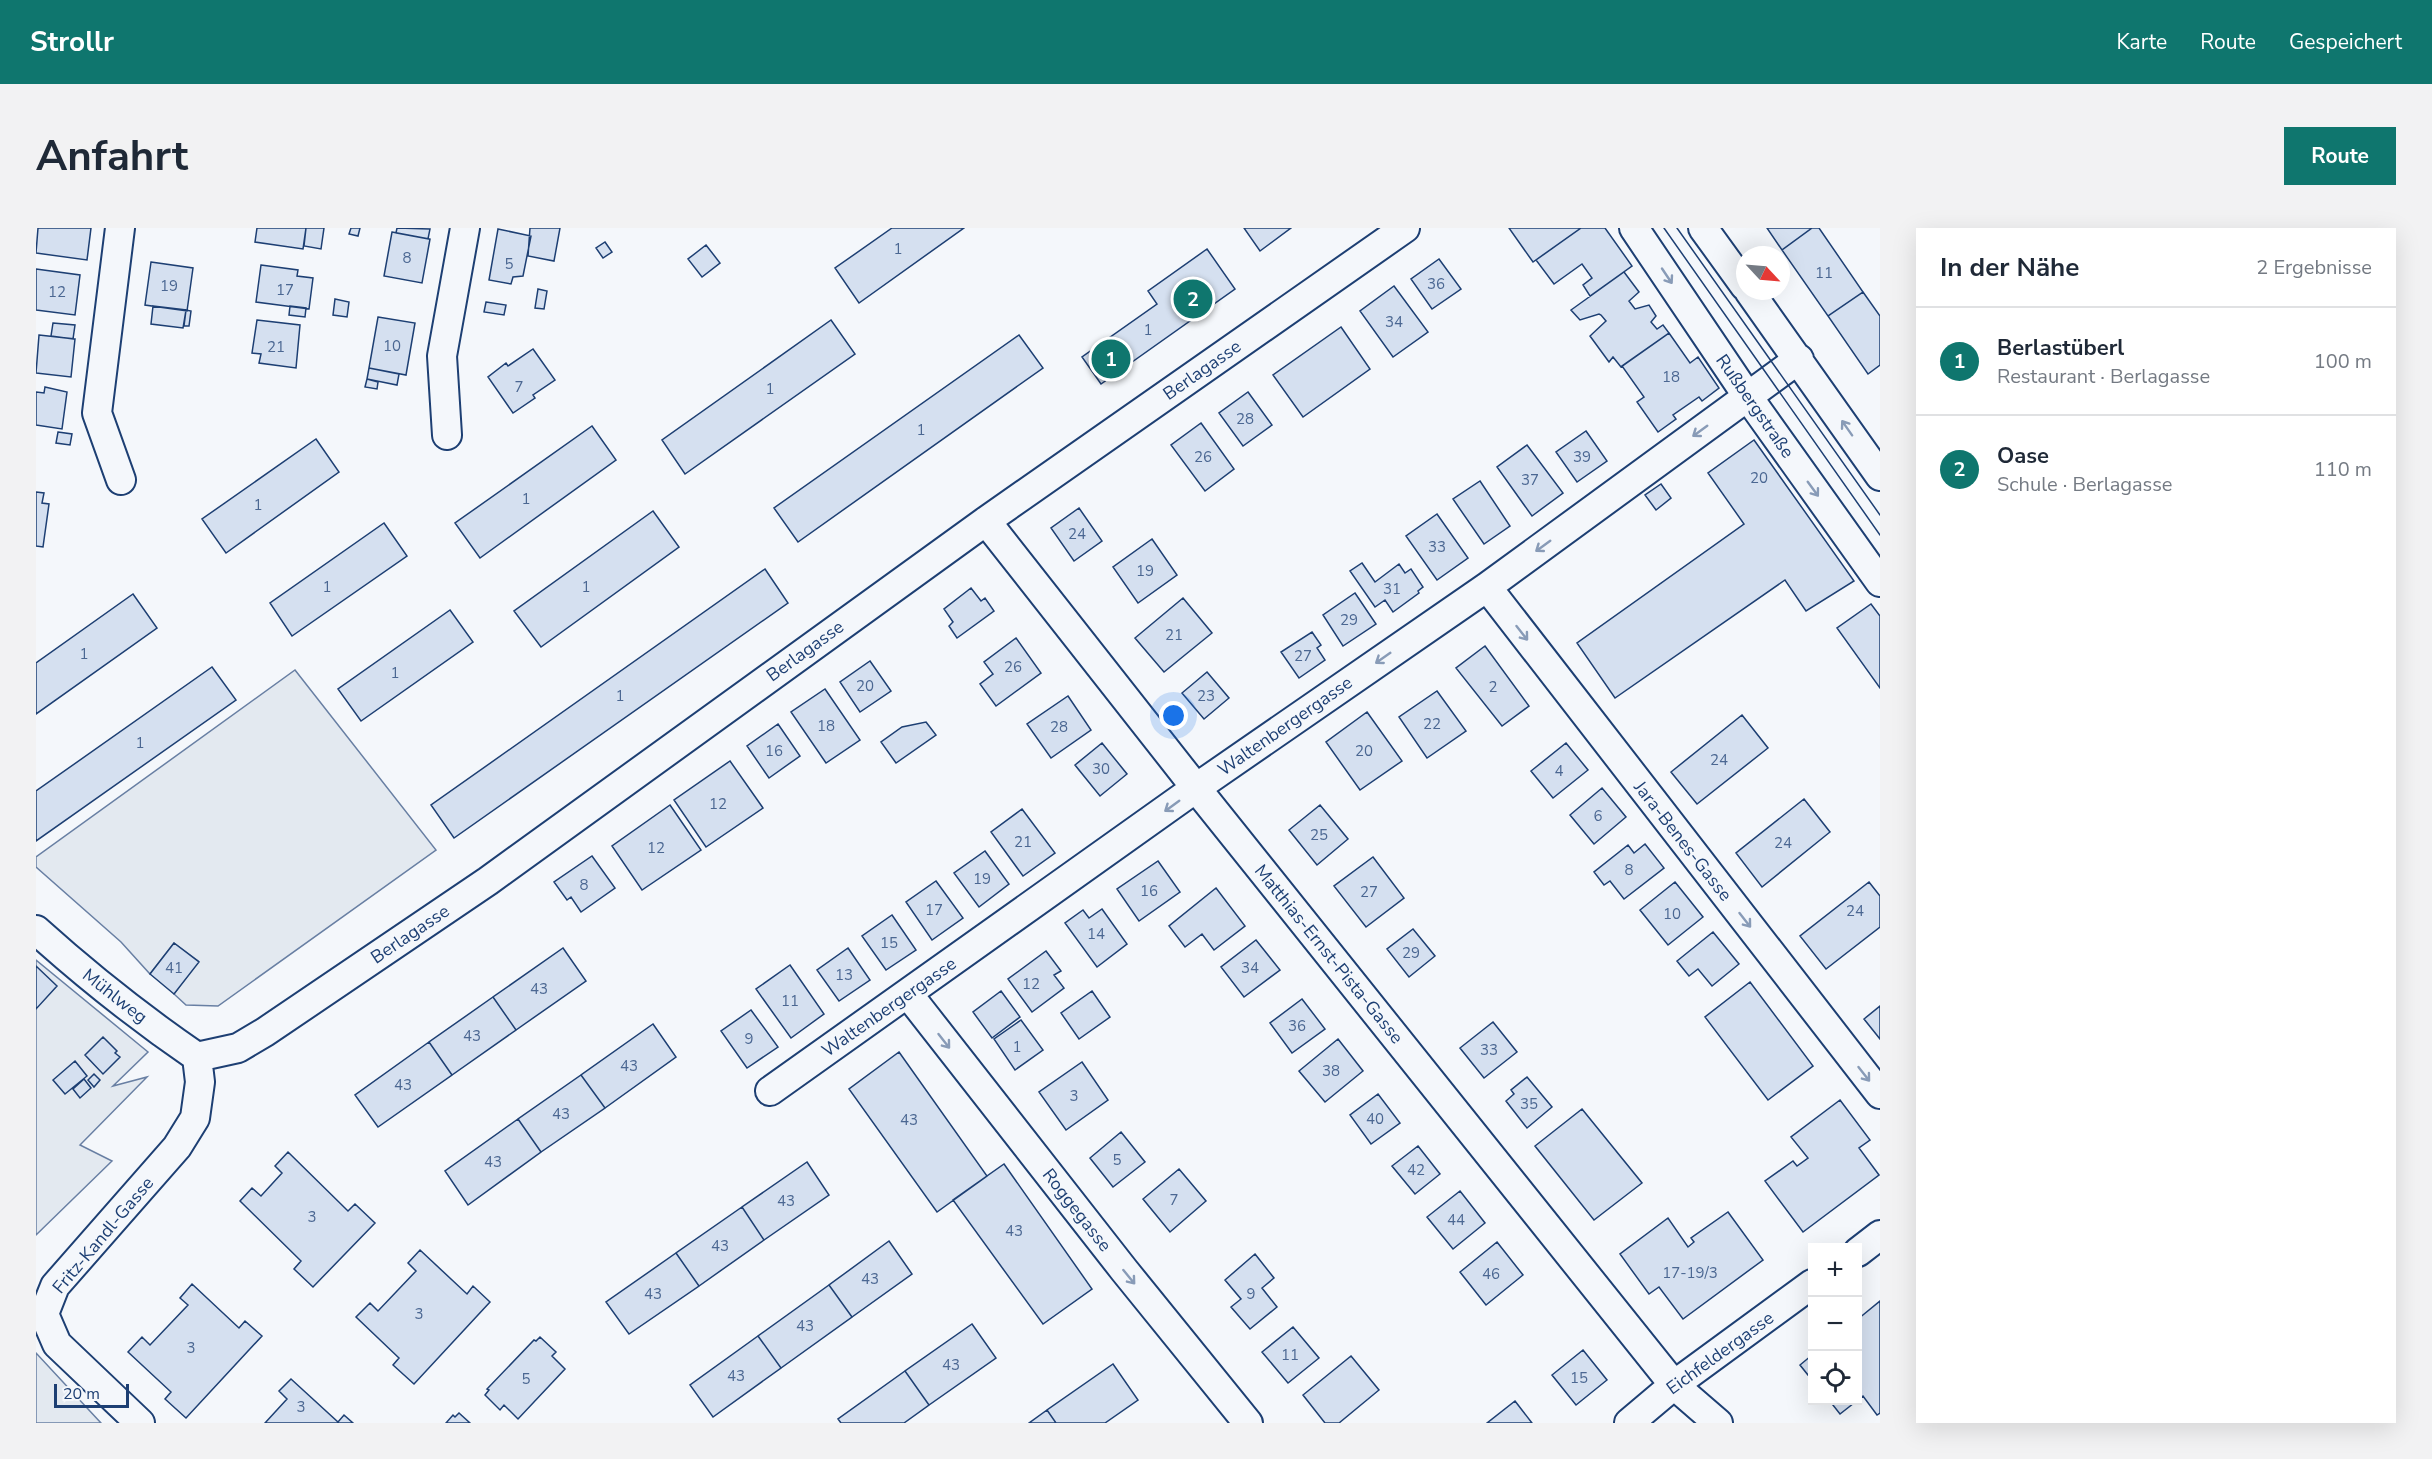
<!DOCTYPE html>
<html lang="de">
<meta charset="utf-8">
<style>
:root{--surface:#fff;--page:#f2f2f3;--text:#1f2937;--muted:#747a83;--line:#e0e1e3;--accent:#0f766e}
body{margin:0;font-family:"Nunito Sans",sans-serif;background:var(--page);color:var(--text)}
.controls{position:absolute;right:18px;bottom:18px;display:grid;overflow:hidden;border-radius:0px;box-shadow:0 6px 24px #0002}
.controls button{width:54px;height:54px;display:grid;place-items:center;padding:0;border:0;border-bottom:2px solid var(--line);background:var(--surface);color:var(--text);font:30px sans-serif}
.compass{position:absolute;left:1700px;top:18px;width:54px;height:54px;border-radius:50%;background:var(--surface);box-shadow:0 6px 24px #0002;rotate:116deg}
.scale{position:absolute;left:18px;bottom:15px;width:75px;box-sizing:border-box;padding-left:6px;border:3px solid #1d3f73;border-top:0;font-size:16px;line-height:21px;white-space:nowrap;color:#1d3f73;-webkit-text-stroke:4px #f4f7fb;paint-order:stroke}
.you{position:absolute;left:1138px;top:488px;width:21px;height:21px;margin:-15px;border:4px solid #fff;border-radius:50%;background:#1a73e8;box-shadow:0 0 0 9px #1a73e833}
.badge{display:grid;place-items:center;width:39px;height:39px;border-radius:50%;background:var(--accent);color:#fff;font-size:20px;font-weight:700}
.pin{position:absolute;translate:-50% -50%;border:3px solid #fff;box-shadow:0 2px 6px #0006}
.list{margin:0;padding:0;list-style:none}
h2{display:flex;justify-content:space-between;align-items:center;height:78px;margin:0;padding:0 24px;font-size:26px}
h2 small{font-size:20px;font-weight:400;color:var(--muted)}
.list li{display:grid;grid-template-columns:39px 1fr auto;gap:18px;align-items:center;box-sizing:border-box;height:108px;padding:0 24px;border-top:2px solid var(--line)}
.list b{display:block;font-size:22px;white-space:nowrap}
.list p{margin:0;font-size:20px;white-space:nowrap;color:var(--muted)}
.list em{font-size:20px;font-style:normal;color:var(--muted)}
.icon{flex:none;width:33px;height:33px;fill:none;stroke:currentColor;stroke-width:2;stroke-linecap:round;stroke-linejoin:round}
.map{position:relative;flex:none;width:1844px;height:1195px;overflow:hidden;border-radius:0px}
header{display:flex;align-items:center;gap:36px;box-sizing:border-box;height:84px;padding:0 30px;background:var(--accent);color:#fff}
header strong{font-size:28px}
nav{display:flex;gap:33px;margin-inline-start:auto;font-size:21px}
.intro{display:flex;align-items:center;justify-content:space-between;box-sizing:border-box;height:144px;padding:0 36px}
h1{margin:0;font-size:42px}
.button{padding:15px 27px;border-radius:0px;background:var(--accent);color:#fff;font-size:21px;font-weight:700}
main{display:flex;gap:36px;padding:0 36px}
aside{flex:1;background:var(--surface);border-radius:0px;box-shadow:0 6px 24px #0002}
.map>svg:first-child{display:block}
</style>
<header>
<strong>Strollr</strong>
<nav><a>Karte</a><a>Route</a><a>Gespeichert</a></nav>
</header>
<div class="intro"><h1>Anfahrt</h1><a class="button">Route</a></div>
<main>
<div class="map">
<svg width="1844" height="1195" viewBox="0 0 1844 1195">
<rect width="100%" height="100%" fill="#f4f7fb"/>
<path fill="#e3e9f0" stroke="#687fa3" stroke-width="1.5" d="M259,442L400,622L182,778L150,777L138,766L162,733L138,715L114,746L85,714L0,639V629Z
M0,732L112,824L77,858L111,849L44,917L76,933L0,1007Z
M0,1125L65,1195H0Z"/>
<path fill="#d5e0f0" stroke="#1d3f73" stroke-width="1.5" d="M2,0H55L51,32L0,25Z
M221,0H270L267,21L219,14Z
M270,0H288L285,21L268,18Z
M315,0H324L322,8L313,6Z
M361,0L394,1L392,11L360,5Z
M494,0H524L518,33L492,28Z
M856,0H928L823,75L799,40Z
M1208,0H1255L1224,23Z
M1473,0H1545L1497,34Z
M1545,0H1569L1596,38L1554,68L1547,57L1556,50L1546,36L1518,56L1500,32Z
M1731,0H1776L1746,22Z
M1776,0H1783L1827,64L1792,88L1746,22Z
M462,1L495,8L487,48L477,49L475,56L453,52Z
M356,4L394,11L386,55L348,48Z
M569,14L576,24L567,30L560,20Z
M670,17L684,35L666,49L652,31Z
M1171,21L1199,61L1065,156L1046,129L1121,76L1112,63Z
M1403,31L1425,61L1396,81L1375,51Z
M115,34L157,40L151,83L109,77Z
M225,37L262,42L261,48L277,50L273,81L220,74Z
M0,41L44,47L39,87L0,82Z
M1588,44L1603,64L1593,73L1599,81L1613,77L1620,88L1615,94L1621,101L1627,97L1633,105L1585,139L1577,129L1573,134L1554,108L1570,93L1565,87L1563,86L1544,92L1535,82Z
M1358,58L1392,104L1357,129L1324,83Z
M502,61L511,63L508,81L499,80Z
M1827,64L1844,88V137L1832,146L1792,88Z
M299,71L313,74L311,89L297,87Z
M450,74L470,77L468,87L448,84Z
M117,78L150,82L147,100L115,96Z
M254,78L270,80L269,89L253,87Z
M150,82L155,83L153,98H148Z
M342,89L379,95L370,147L333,140Z
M221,92L264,97L260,140L223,135L225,126L216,125Z
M795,92L819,126L649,246L626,212Z
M17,95L39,97L37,111L15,108Z
M1305,99L1334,141L1267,189L1237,147Z
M1633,105L1654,135L1662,129L1683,160L1666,173L1663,169L1637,187L1640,191L1622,204L1601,174L1608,169L1586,138Z
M3,107L39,111L35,149L0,145Z
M983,107L1007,140L762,314L738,280Z
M497,121L519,152L497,167L499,170L477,185L452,149L470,135L472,138Z
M333,140L363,146L361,157L331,151Z
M331,151L342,154L341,161L329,159Z
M9,159L31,164L26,201L0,197V164L8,165Z
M1212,164L1236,197L1207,218L1183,185Z
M1165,195L1198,241L1169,263L1135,217Z
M556,198L580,232L444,330L419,295Z
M1550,203L1571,233L1541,254L1520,224Z
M22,204L36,206L34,217L20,215Z
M280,211L303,244L190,325L166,291Z
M1718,212L1818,353L1770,383L1749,352L1579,470L1541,415L1708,296L1672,245Z
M1491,217L1527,265L1496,288L1461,239Z
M1444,253L1474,298L1448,316L1417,271Z
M1625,256L1635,270L1620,282L1609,267Z
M0,264L8,265L6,275L13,276L7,319L0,318Z
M1043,280L1066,313L1038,333L1015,300Z
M617,283L643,319L505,419L478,383Z
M1401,286L1432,330L1401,352L1370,308Z
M348,295L371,328L256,408L234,375Z
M1116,311L1141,347L1102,375L1077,339Z
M1326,335L1339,354L1363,336L1369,345L1375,341L1387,359L1382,363L1383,365L1357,384L1349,372L1339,379L1314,343Z
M729,341L752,375L418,610L395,577Z
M935,360L945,373L949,370L958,383L921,410L913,398L917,394L908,381Z
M1319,365L1340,396L1307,418L1287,387Z
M97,366L121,400L0,486V435Z
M1147,370L1176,405L1128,444L1099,410Z
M1835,376L1844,388V460L1801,400Z
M414,382L437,414L325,493L302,461Z
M1276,404L1285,417L1281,420L1289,432L1263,450L1245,424Z
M980,410L1005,445L960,478L944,456L957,446L948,434Z
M1449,418L1493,478L1466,498L1420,440Z
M834,433L855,463L824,484L804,454Z
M176,439L200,472L0,613V563Z
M1171,444L1193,470L1168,491L1146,465Z
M789,461L824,512L790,535L755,484Z
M1401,463L1430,503L1391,530L1363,489Z
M1032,468L1055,502L1015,530L991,496Z
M1331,484L1366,533L1324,562L1290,514Z
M1706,487L1732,520L1661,576L1635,544Z
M890,494L900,507L860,535L845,514L866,499Z
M742,496L764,528L733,550L711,518Z
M1066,515L1091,546L1064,568L1039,537Z
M1530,515L1552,542L1517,570L1495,543Z
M694,533L727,580L670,619L638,572Z
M1566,560L1590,589L1558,616L1534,587Z
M1768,571L1794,604L1726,659L1700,625Z
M634,577L665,622L606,662L576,618Z
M1284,577L1312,611L1281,637L1253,602Z
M986,581L1019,625L987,648L955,604Z
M1609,616L1628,640L1588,671L1574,653L1568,657L1558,644L1592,617L1598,625Z
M949,623L973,656L943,679L918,645Z
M556,628L579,660L545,684L535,669L531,672L518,654Z
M1337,629L1368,670L1330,699L1298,658Z
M1122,633L1144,664L1103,693L1081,661Z
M900,653L927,690L896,712L870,674Z
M1639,654L1667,689L1632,717L1604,682Z
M1833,654L1844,668V699L1790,741L1764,708Z
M1180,660L1209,698L1178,722L1166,706L1149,719L1133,698Z
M1066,681L1091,716L1061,739L1029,695L1047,682L1053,690Z
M856,687L880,722L850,742L826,708Z
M1377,701L1399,728L1373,749L1351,721Z
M1677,704L1703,736L1676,758L1662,741L1653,748L1641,733Z
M1220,712L1244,742L1208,769L1185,739Z
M138,715L163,734L138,766L114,746Z
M527,720L550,753L480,802L457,769Z
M812,720L834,752L803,773L781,742Z
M1010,723L1025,743L1018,747L1028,760L996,784L972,751Z
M754,737L788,786L755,810L720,761Z
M0,738L21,758L0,781Z
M1714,754L1777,838L1732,872L1669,789Z
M965,763L984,789L956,810L937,784Z
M1056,763L1074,789L1043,811L1025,785Z
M457,769L480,802L416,847L393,814Z
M1266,771L1289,801L1256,825L1234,795Z
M1844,778V811L1828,791Z
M715,782L742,819L711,840L685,803Z
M985,792L1007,822L979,842L958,811Z
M1457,794L1481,824L1448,850L1424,820Z
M617,796L640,829L569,880L545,847Z
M67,809L81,823L79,825L84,829L67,846L49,827Z
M1302,811L1327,843L1289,874L1263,843Z
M393,814L416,847L342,899L319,867Z
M863,824L951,948L901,984L813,861Z
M39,833L51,848L29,866L17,852Z
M1046,834L1072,872L1030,902L1003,864Z
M58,846L64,852L58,859L52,852Z
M545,847L569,880L505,924L482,891Z
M1491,849L1516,879L1491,900L1470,873L1478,866L1475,862Z
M48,851L55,860L44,870L37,861Z
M1342,866L1364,895L1335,916L1314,887Z
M1804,872L1834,912L1823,920L1843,947L1767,1004L1729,953L1757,933L1761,938L1772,930L1755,909Z
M1546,881L1606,955L1558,992L1499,918Z
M482,891L505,924L432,977L409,943Z
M1085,904L1109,934L1077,959L1054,930Z
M1382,918L1404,946L1379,966L1356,938Z
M252,924L312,983L319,976L339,995L277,1059L258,1041L265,1033L204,973L216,960L225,968L246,945L239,938Z
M771,934L793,967L728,1012L706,979Z
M968,936L1056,1061L1007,1096L917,972Z
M1143,941L1170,973L1134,1004L1107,971Z
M1424,963L1449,995L1417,1021L1391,989Z
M706,979L728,1012L663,1058L640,1025Z
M1692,984L1727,1032L1647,1091L1623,1059L1613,1066L1584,1026L1632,990L1652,1019L1658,1014L1655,1010Z
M853,1013L876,1046L816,1089L793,1057Z
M1461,1014L1487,1047L1450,1077L1424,1044Z
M384,1022L431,1066L437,1058L454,1074L378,1156L357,1137L363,1130L320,1089L334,1075L342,1083L380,1043L372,1035Z
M640,1025L663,1058L593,1106L570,1074Z
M1219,1026L1238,1050L1226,1060L1241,1079L1214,1101L1195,1079L1205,1071L1189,1052Z
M156,1056L203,1100L209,1093L226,1108L150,1190L129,1171L135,1164L92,1124L106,1109L114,1117L152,1077L144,1070Z
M793,1057L816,1089L745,1140L722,1108Z
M1844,1073V1185L1841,1187L1827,1168L1804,1186L1793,1172H1822V1091Z
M936,1096L960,1130L893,1177L869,1143Z
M1257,1099L1283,1130L1252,1155L1226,1124Z
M722,1108L745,1140L677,1189L654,1157Z
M504,1109L520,1124L516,1128L529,1141L482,1191L468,1177L464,1182L449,1167L453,1162L451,1161L498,1112L500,1113Z
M1547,1122L1571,1152L1540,1177L1516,1147Z
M1776,1127V1152L1764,1137Z
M1315,1128L1343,1162L1303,1195H1289L1267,1167Z
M1077,1136L1102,1172L1069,1195H1020L1011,1182Z
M869,1143L893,1177L868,1195H805L802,1191Z
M255,1151L302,1194L308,1187L317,1195H229L251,1171L243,1163Z
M1479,1173L1496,1195H1451Z
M1011,1182L1020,1195H993Z
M423,1185L434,1195H410L417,1187L419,1189Z"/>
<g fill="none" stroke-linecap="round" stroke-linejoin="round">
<g stroke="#1d3f73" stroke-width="32">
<path id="minor" d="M84,0L61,185L85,252
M1598,0L1712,169L1844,354
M1667,0L1709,58
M1713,63L1844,248
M411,207L406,128L429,0
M950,293L1160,560L1638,1157L1682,1195
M1451,359L1844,866
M0,702C51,748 104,790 161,829
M872,766L1088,1042L1212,1195
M161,829L202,820L229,804L452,653L950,293L1369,0
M734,863L1160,560L1451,359L1763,131
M1822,1024L1844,1007
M104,1195L21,1116L8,1086L19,1058L141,919L159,890L164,854L161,829
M1593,1195L1638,1157L1776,1056"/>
</g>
<use href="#minor" stroke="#f4f7fb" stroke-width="28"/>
<path stroke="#1d3f73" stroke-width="1.5" d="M1628,0L1844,307
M1641,0L1844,287"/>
</g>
<defs><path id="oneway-shaft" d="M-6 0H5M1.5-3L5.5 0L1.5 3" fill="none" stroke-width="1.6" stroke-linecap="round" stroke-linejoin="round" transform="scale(1.5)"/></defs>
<g stroke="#889bb7">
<use href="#oneway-shaft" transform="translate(1631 48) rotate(56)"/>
<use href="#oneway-shaft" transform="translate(1811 200) rotate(-125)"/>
<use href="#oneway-shaft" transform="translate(1664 203) rotate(144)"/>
<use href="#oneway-shaft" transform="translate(1777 261) rotate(54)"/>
<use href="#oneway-shaft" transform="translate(1507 318) rotate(144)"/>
<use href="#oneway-shaft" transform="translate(1486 405) rotate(52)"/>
<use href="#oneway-shaft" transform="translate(1347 430) rotate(145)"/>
<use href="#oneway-shaft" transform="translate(1136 578) rotate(144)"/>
<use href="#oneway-shaft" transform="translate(1709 692) rotate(52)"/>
<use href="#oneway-shaft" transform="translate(908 813) rotate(52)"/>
<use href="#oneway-shaft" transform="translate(1828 846) rotate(52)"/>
<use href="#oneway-shaft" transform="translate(1093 1049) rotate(51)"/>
</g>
<g text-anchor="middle" stroke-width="4.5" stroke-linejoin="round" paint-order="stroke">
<g font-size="15" fill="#4b6792">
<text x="862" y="26">1</text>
<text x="371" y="35">8</text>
<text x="473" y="41">5</text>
<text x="1788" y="50">11</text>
<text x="1400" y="61">36</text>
<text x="133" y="63">19</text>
<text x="249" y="67">17</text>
<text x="21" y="69">12</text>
<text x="1358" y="99">34</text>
<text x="1112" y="107">1</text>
<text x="356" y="123">10</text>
<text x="240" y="124">21</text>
<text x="1635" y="154">18</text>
<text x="483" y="164">7</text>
<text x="734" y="166">1</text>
<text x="1209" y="196">28</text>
<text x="885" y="207">1</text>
<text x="1167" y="234">26</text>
<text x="1546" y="234">39</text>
<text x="1723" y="255">20</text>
<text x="1494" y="257">37</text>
<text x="490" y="276">1</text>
<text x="222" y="282">1</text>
<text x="1041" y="311">24</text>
<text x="1401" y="324">33</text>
<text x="1109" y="348">19</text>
<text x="291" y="364">1</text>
<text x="550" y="364">1</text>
<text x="1356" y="366">31</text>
<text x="1313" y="397">29</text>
<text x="1138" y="412">21</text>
<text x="48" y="431">1</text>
<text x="1267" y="433">27</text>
<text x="977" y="444">26</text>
<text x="359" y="450">1</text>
<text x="829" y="463">20</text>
<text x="1457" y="464">2</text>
<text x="584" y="473">1</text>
<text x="1170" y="473">23</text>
<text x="1396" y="501">22</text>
<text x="790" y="503">18</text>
<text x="1023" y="504">28</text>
<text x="104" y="520">1</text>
<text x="738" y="528">16</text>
<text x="1328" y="528">20</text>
<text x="1683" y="537">24</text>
<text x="1065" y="546">30</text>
<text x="1523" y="548">4</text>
<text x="682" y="581">12</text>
<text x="1562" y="593">6</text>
<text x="1283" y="612">25</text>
<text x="987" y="619">21</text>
<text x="1747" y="620">24</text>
<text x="620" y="625">12</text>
<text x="1593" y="647">8</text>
<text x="946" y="656">19</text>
<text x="548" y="662">8</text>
<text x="1113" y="668">16</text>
<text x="1333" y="669">27</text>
<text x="898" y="687">17</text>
<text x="1819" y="688">24</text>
<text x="1636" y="691">10</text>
<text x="1060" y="711">14</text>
<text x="853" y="720">15</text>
<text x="1375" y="730">29</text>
<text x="138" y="745">41</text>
<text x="1214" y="745">34</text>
<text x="808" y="752">13</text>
<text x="995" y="761">12</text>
<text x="503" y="766">43</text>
<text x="754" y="778">11</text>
<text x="1261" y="803">36</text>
<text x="436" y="813">43</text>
<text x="713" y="816">9</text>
<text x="981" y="824">1</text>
<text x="1453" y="827">33</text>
<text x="593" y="843">43</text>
<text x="1295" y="848">38</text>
<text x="367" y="862">43</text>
<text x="1038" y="873">3</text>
<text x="1493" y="881">35</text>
<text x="525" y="891">43</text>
<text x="1339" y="896">40</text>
<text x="873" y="897">43</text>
<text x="1081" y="937">5</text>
<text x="457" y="939">43</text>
<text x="1380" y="947">42</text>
<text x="1138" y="977">7</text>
<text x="750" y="978">43</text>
<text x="276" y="994">3</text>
<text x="1420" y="997">44</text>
<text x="978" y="1008">43</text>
<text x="684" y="1023">43</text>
<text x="1654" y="1050">17-19/3</text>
<text x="1455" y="1051">46</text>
<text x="834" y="1056">43</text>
<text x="617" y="1071">43</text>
<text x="1215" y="1071">9</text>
<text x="383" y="1091">3</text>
<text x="769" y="1103">43</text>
<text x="155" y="1125">3</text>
<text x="1254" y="1132">11</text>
<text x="915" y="1142">43</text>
<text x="700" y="1153">43</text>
<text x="1543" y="1155">15</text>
<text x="490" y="1156">5</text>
<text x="265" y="1184">3</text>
</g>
<g font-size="18" fill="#1d3f73" stroke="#f4f7fb">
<text transform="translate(1166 142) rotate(-35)" y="6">Berlagasse</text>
<text transform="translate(1719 178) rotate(55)" y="6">Rußbergstraße</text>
<text transform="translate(769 423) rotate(-36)" y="6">Berlagasse</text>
<text transform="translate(1249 498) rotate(-35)" y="6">Waltenbergergasse</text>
<text transform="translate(1647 613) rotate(52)" y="6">Jara-Benes-Gasse</text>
<text transform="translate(374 706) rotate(-34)" y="6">Berlagasse</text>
<text transform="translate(1293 726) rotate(51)" y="6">Matthias-Ernst-Pista-Gasse</text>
<text transform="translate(79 768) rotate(38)" y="6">Mühlweg</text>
<text transform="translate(853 779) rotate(-35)" y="6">Waltenbergergasse</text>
<text transform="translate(1041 982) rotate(52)" y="6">Roggegasse</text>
<text transform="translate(67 1007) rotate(-50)" y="6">Fritz-Kandl-Gasse</text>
<text transform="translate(1684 1125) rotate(-36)" y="6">Eichfeldergasse</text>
</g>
</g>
</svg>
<div class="controls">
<button>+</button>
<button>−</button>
<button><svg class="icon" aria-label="locate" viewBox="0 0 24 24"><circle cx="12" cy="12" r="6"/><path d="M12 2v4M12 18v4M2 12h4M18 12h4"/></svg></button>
</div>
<svg class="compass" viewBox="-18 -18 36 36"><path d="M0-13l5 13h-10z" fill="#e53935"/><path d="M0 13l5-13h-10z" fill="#747a83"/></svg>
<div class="scale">20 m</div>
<div class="you"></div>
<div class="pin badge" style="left:1075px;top:131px">1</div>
<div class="pin badge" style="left:1157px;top:71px">2</div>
</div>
<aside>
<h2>In der Nähe<small>2 Ergebnisse</small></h2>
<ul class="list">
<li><span class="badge">1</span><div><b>Berlastüberl</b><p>Restaurant · Berlagasse</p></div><em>100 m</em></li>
<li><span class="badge">2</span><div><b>Oase</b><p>Schule · Berlagasse</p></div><em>110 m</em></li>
</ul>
</aside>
</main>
